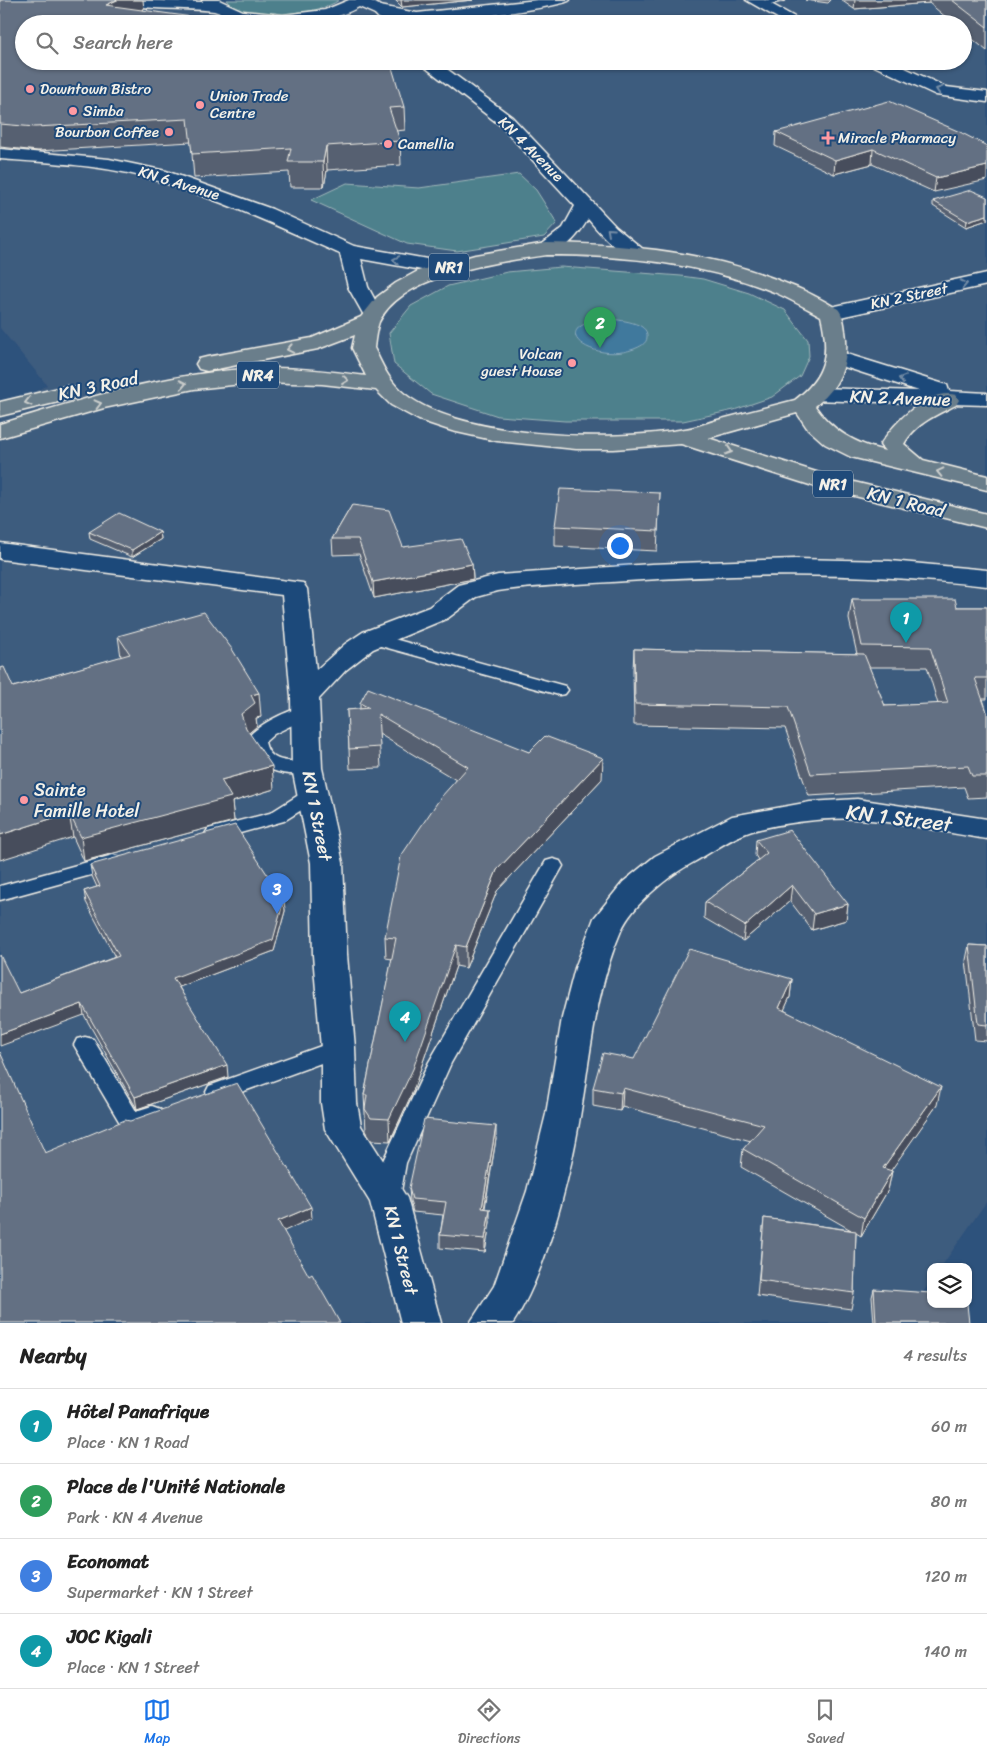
<!DOCTYPE html>
<meta charset="utf-8">
<style>
:root{--surface:#fff;--page:#f6f6f6;--text:#222;--muted:#767676;--line:#e0e0e0;--accent:#1a73e8}
body{margin:0;font-family:Sriracha,sans-serif;background:var(--page);color:var(--text)}
.controls{position:absolute;right:15px;bottom:15px;display:grid;overflow:hidden;border-radius:10px;box-shadow:0 1px 4px #0004}
.controls button{width:45px;height:45px;display:grid;place-items:center;padding:0;border:0;border-bottom:1px solid var(--line);background:var(--surface);color:var(--text);font:25px sans-serif}
.you{position:absolute;left:619px;top:545px;width:18px;height:18px;margin:-12px;border:4px solid #fff;border-radius:50%;background:#1a73e8;box-shadow:0 0 0 8px #1a73e833}
.badge{display:grid;place-items:center;width:32px;height:32px;border-radius:50%;background:var(--accent);color:#fff;font-size:16px;font-weight:700}
.pin{position:absolute;translate:-50% -41px;filter:drop-shadow(0 1px 2px #0008)}
.pin::after{content:'';position:absolute;top:26px;width:18px;height:15px;background:inherit;clip-path:polygon(0 0,100% 0,50% 100%)}
.list{margin:0;padding:0;list-style:none}
h2{display:flex;justify-content:space-between;align-items:center;height:65px;margin:0;padding:0 20px;font-size:21px}
h2 small{font-size:16px;font-weight:400;color:var(--muted)}
.list li{display:grid;grid-template-columns:32px 1fr auto;gap:15px;align-items:center;box-sizing:border-box;height:75px;padding:0 20px;border-top:1px solid var(--line)}
.list b{display:block;font-size:19px;white-space:nowrap}
.list p{margin:0;font-size:16px;white-space:nowrap;color:var(--muted)}
.list em{font-size:16px;font-style:normal;color:var(--muted)}
.icon{flex:none;width:28px;height:28px;fill:none;stroke:currentColor;stroke-width:2;stroke-linecap:round;stroke-linejoin:round}
.map{position:relative;flex:none;width:987px;height:1323px;overflow:hidden}
.search{position:absolute;background:var(--surface);box-shadow:0 1px 4px #0004;left:15px;right:15px;top:15px;height:55px;display:flex;align-items:center;gap:12px;box-sizing:border-box;padding:0 18px;border-radius:28px;color:var(--muted);font-size:19px}
.sheet{height:365px;background:var(--surface)}
nav{display:flex;justify-content:space-around;align-items:center;box-sizing:border-box;height:70px;border-top:1px solid var(--line);background:var(--surface);font-size:14px;color:var(--muted)}
nav a{display:grid;justify-items:center;gap:2px}
nav .on{color:var(--accent)}
.map>svg:first-child{display:block}
</style>
<div class="map">
<svg width="987" height="1323" viewBox="0 0 987 1323">
<rect width="100%" height="100%" fill="#2d527c"/>
<filter id="ink" filterUnits="userSpaceOnUse"><feTurbulence type="fractalNoise" baseFrequency=".02" numOctaves="2"/><feDisplacementMap in="SourceGraphic" scale="10" xChannelSelector="R" yChannelSelector="G"/><feConvolveMatrix kernelMatrix="1 2 1 2 8 2 1 2 1" color-interpolation-filters="sRGB"/></filter>
<g filter="url(#ink)">
<path fill="#3e5b7e" fill-rule="evenodd" d="M0,0H987V1201L941,1267H931V1281L901,1323H0V411L47,385L0,328ZM24,24H963V61H24Z"/>
<path fill="#4d808c" stroke="#a0b8ba" d="M227,0H339C320,15 242,24 227,0Z
M519,174L536,190L557,223L544,237L457,251L407,244L311,200L347,183L419,188Z
M561,267L681,276L703,279L749,293L785,310L808,340L809,356L800,376L772,397L734,410L683,421H565L498,416L431,394L394,364L389,333L411,306L448,286L507,272Z"/>
<path fill="#41799d" stroke="#89a9bb" d="M609,319C619,320 649,322 647,337C647,344 639,347 634,349C592,365 540,325 609,319Z"/>
<g fill="none" stroke-linecap="round" stroke-linejoin="round">
<g stroke="#f4f1e8" stroke-width="3">
<path id="service" d="M766,0H785L760,7L755,4Z
M372,633L565,686L568,690L565,694L559,695L366,642L363,638L366,634Z
M305,706L311,708L314,712L311,716L274,734L265,742C270,767 295,759 314,764L316,768L314,772C286,779 252,770 246,740C257,724 287,711 305,706Z
M312,789L319,791L322,795L319,799L284,821L215,840L208,839L205,834L208,829L270,813L305,791Z
M113,855L120,857L123,862L120,867L0,900V886Z
M553,859L560,861L563,866L451,1063L406,1163L400,1197L396,1204L388,1207L380,1204L376,1197L382,1163L429,1062L543,866L546,861Z
M85,1037L93,1039L136,1111L152,1106L160,1109L164,1115L160,1121L131,1131L123,1128L74,1045L77,1039Z
M338,1040L346,1042L349,1048L346,1054L217,1101L209,1098L206,1092L209,1086Z"/>
</g>
<g stroke="#f4f1e8" stroke-width="3">
<path id="minor" d="M537,0H570C565,7 432,24 416,22C403,21 388,17 375,14L372,11L380,6L417,13Z
M746,0H764L807,24H788Z
M868,61H890L946,87L987,92V102L936,95L870,64Z
M0,543L303,583L307,589L316,670L345,644L363,632L429,607L458,585L498,575L651,564L795,559L890,561L987,570V586C867,572 747,573 627,581C584,584 541,585 498,591L476,597L448,618L373,649L346,670L319,699L322,768L343,863L347,955L355,1048L357,1103L361,1126L407,1198L441,1323H401L370,1202L325,1129L321,1103V1048L313,955L311,863L292,768L291,697L282,595L0,559Z
M857,799L987,819V839C946,833 899,821 858,819C827,817 782,823 752,831C732,837 712,852 694,862C669,875 632,905 621,931C590,1002 589,1084 572,1159C561,1209 541,1281 513,1323H470L494,1286L527,1191L546,1114L562,1018L575,968L594,918L623,882L655,856L732,816L810,802Z"/>
</g>
<g stroke="#f4f1e8" stroke-width="3">
<path id="tertiary" d="M987,273V285L831,319L824,317L821,313L824,309L831,307Z"/>
</g>
<g stroke="#f4f1e8" stroke-width="3">
<path id="secondary" d="M117,0L203,2L202,0H219L243,11L283,15L325,10L349,0H369L385,8L400,24H384L375,14L359,7C324,26 277,27 239,19C231,18 222,13 214,11C182,7 151,11 119,3Z
M417,61H436L512,117L616,227L644,250L647,254L644,258C625,263 600,233 588,219C578,236 561,258 539,253L536,249L563,228L575,206L500,125Z
M0,149L109,159L166,171L272,209L354,246L444,262L451,264L454,268L451,272L444,274L361,259L368,287L383,315L380,319L373,321L366,319L348,287L340,254C280,227 219,199 155,180C105,165 52,163 0,159Z
M837,351L947,385L949,391L987,393V405L810,400L807,395L810,390L818,388L919,391L829,362L826,357L829,352Z"/>
</g>
<g stroke="#f4f1e8" stroke-width="3">
<path id="trunk" d="M546,243C629,244 713,252 790,285C807,291 822,300 838,309C843,315 844,323 845,331C850,362 840,387 815,406C832,431 856,444 885,451L880,445C894,423 927,388 956,395L959,400L956,405C936,415 916,423 904,444L923,460L987,476V490L851,457L825,444L807,428L797,413L708,438L829,476L987,514V528L813,486L681,444L614,449H576L497,441L452,431L419,420L391,405L376,390L322,384L261,382L194,389L104,408L0,438V424C89,397 182,368 275,368C306,368 336,372 366,376L352,348L355,335L318,349L207,371L199,369L196,364L199,359L207,357L312,338L361,317L377,297L396,283L418,271L475,255ZM546,255C623,255 701,263 774,292C790,299 806,308 821,316C830,354 826,376 795,400C768,407 741,414 714,421C704,424 695,428 685,429C614,442 455,440 400,390C388,379 381,362 374,348C375,339 376,330 379,322C402,273 499,262 546,255Z
M67,386L75,388L78,393L75,398L0,416V402Z"/>
</g>
<use href="#service" fill="#1f4a7a" fill-rule="evenodd"/>
<use href="#minor" fill="#1f4a7a" fill-rule="evenodd"/>
<use href="#tertiary" fill="#1f4a7a" fill-rule="evenodd"/>
<use href="#secondary" fill="#1f4a7a" fill-rule="evenodd"/>
<use href="#trunk" fill="#6b7e8b" fill-rule="evenodd"/>
</g>
<path fill="#566071" stroke="#f4f1e8" fill-rule="evenodd" d="M0,0L144,9L24,24L215,61V63L404,107L405,130L396,131L400,141L401,165L327,170L324,187H290L289,172L194,178L191,142L38,151L0,147Z
M395,0H473L402,7Z
M805,0H831L828,3Z
M841,0H987V51L963,31V24H954L929,3L854,9Z
M776,132H960L934,192L872,164L834,174L775,146Z
M987,197V220L966,227L933,206V201Z
M660,493L657,551L555,546V526Z
M352,505L403,547L472,564L473,579L374,598L359,554L333,555L332,539Z
M89,532H160L161,539L132,557L90,539Z
M852,599L957,607H987V699H983L987,712V797L968,798L964,787L809,796L785,728L634,725L633,670L634,649L857,654L849,619ZM869,667H927L938,704L885,706Z
M118,636L261,717L256,718L257,726L249,733L274,789L232,802L234,821L84,861L73,837L13,687L121,657Z
M360,703L529,752L602,779L497,891L466,968L456,966L413,1091L390,1141L372,1140L366,1131L364,1095L392,959L386,958L385,937L456,780L379,734L381,768L350,769L347,710L360,709Z
M756,840L848,904L846,920L812,930L790,901L743,941L704,918L705,902L758,860L755,855Z
M90,865L284,900L285,911L274,951L179,987L228,1077L137,1109L84,1015L19,993L115,957L86,902L84,891L97,887L92,876Z
M969,945L987,946V1041L975,1040L966,960Z
M792,979L790,997L784,1010L937,1105L890,1171H892L888,1190L861,1236L856,1233L854,1293L851,1309L757,1296L764,1218L851,1230L741,1167L743,1149L751,1141L622,1106L620,1111L593,1106V1088L634,1059Z
M496,1139L485,1208L490,1222L485,1252L440,1248V1235L443,1215L413,1212L410,1201L409,1188Z
M874,1289L969,1323H874L872,1297Z"/>
<path fill="#464e5c" stroke="#f4f1e8" d="M117,0H143L144,9L114,24L106,5Z
M401,0H473L402,7Z
M855,0H929V3L854,9Z
M202,61H215V66L200,64Z
M326,146L327,170L324,187L323,162Z
M873,149L872,164L834,174L835,160Z
M987,166V180L934,192L936,178Z
M987,215V220L966,227L967,221Z
M160,532L161,539L132,557V550Z
M472,564L473,579L374,598L373,582Z
M259,693L261,717L256,718L257,726L243,738L241,714L251,695Z
M603,758L602,779L497,891L466,968V947L497,870Z
M272,766L274,789L232,802L234,821L84,861L81,837L221,780Z
M69,813L73,837L0,860V835Z
M792,885L790,901L743,941L745,926Z
M284,900L285,911L274,951L174,989L173,978Z
M848,904L846,920L812,930L814,914Z
M456,945V966L413,1091L390,1141L389,1119Z
M792,979L790,997L777,1026L779,1008Z
M82,1004L84,1015L0,1046V1034Z
M227,1065L228,1077L137,1109L135,1097Z
M941,1087L937,1105L880,1186L883,1168Z
M623,1088L622,1106L620,1111L621,1093Z
M496,1126V1139L482,1221V1208Z
M892,1171L888,1190L861,1236L864,1218Z
M311,1207L312,1218L280,1233L278,1221Z
M490,1209V1222L485,1252V1239Z"/>
<path fill="#647083" stroke="#f4f1e8" d="M0,0H117L106,5L228,22L227,24H24V61H202L200,64L248,61H390L404,107L389,108L400,141L326,146L323,162H288L291,148L192,154L188,119L35,127L0,124Z
M952,0H987V27Z
M889,101L960,132L987,146V166L936,178L873,149L835,160L776,132Z
M971,190L987,197V215L967,221L933,201Z
M560,489L660,493L658,531L555,526Z
M352,505L389,510L403,547L461,539L472,564L373,582L358,539H332Z
M119,513L160,532L132,550L89,532Z
M852,599H955L957,607H987V678H975L987,712V776H972L968,766L811,774L788,707L635,704L634,649L864,654L885,706L948,703L930,647L862,646Z
M204,612L232,649L259,693L251,695L255,703L241,714L246,728L272,766L221,780L231,797L81,837L69,813L0,835V668L4,667L13,687L130,654L118,636Z
M368,688L529,752L545,736L603,758L497,870L466,947L456,945L413,1069L389,1119L371,1118L365,1109L367,1095H364L396,938L385,937L401,856L441,797L468,767L378,714L380,747L349,749L347,710L369,708L360,703Z
M235,825L284,900L273,940L173,978L227,1065L135,1097L82,1004L0,1034V955L19,993L119,956L84,891L100,886L90,865Z
M790,830L848,904L814,914L792,885L745,926L705,902L767,853L756,840Z
M969,945L987,946V1025L978,1024Z
M689,949L792,979L779,1008L941,1087L883,1168L892,1171L864,1218L743,1149L764,1125L623,1088L621,1093L593,1088L603,1053L634,1059Z
M0,1052L45,1153L125,1120L130,1121L237,1083L311,1207L278,1221L309,1276L312,1274L340,1323H0Z
M424,1119L496,1126L482,1208L490,1209L485,1239L440,1235L446,1202L412,1199L409,1188Z
M764,1218L856,1231L854,1293L759,1280Z
M874,1289L931,1293V1304H967L969,1323H876Z"/>
<defs><path id="oneway-chevron" d="M-2-3.5L2.5 0L-2 3.5" fill="none" stroke-width="1.6" stroke-linecap="round" stroke-linejoin="round" transform="scale(1.25)"/></defs>
<g stroke="#748da6">
<use href="#oneway-chevron" transform="translate(939 90) rotate(-161)"/>
<use href="#oneway-chevron" transform="translate(610 231) rotate(-138)"/>
<use href="#oneway-chevron" transform="translate(396 260) rotate(-170)"/>
<use href="#oneway-chevron" transform="translate(964 284) rotate(-12)"/>
<use href="#oneway-chevron" transform="translate(902 379) rotate(-163)"/>
</g>
<g stroke="#cbcecc">
<use href="#oneway-chevron" transform="translate(290 349) rotate(169)"/>
<use href="#oneway-chevron" transform="translate(345 380) rotate(6)"/>
<use href="#oneway-chevron" transform="translate(183 384) rotate(-12)"/>
<use href="#oneway-chevron" transform="translate(28 402) rotate(166)"/>
<use href="#oneway-chevron" transform="translate(98 404) rotate(-14)"/>
<use href="#oneway-chevron" transform="translate(729 451) rotate(18)"/>
<use href="#oneway-chevron" transform="translate(940 472) rotate(-167)"/>
</g>
</g>
<g fill="#ff9aa2" stroke="#1f4a7a" stroke-width="2">
<circle cx="30" cy="89" r="5"/>
<circle cx="200" cy="105" r="5"/>
<circle cx="73" cy="111" r="5"/>
<circle cx="169" cy="132" r="5"/>
<path d="M825.5 130.5h5v5h5v5h-5v5h-5v-5h-5v-5h5z"/>
<circle cx="388" cy="144" r="5"/>
<circle cx="572" cy="363" r="5"/>
<circle cx="24" cy="800" r="5"/>
</g>
<g text-anchor="middle" stroke-width="4" stroke-linejoin="round" paint-order="stroke">
<g font-size="15" fill="#f4f1e8" stroke="#1f4a7a" text-anchor="start">
<text x="40" y="94">Downtown Bistro</text>
<text x="210" y="101">Union Trade<tspan x="210" dy="17">Centre</tspan></text>
<text x="83" y="116">Simba</text>
<text x="159" y="137" text-anchor="end">Bourbon Coffee</text>
<text x="838" y="143">Miracle Pharmacy</text>
<text x="398" y="149">Camellia</text>
<text x="562" y="359" text-anchor="end">Volcan<tspan x="562" dy="17">guest House</tspan></text>
</g>
<g font-size="15" fill="#f4f1e8" stroke="#1f4a7a">
<text transform="translate(531 149) rotate(45)" y="5">KN 4 Avenue</text>
<text transform="translate(179 183) rotate(17)" y="5">KN 6 Avenue</text>
<text transform="translate(909 296) rotate(-12)" y="5">KN 2 Street</text>
</g>
<g fill="#1f4a7a" stroke="#b4bfc7" stroke-width="1">
<rect x="429" y="253.5" width="40" height="27" rx="4"/>
<rect x="237" y="361.5" width="42" height="27" rx="4"/>
<rect x="813" y="470.5" width="40" height="27" rx="4"/>
</g>
<g font-size="16" font-weight="bold" fill="#f4f1e8">
<text x="449" y="273">NR1</text>
<text x="258" y="381">NR4</text>
<text x="833" y="490">NR1</text>
</g>
<g font-size="18" fill="#f4f1e8" stroke="#1f4a7a">
<text transform="translate(98 386) rotate(-12)" y="6">KN 3 Road</text>
<text transform="translate(900 398) rotate(2)" y="6">KN 2 Avenue</text>
<text transform="translate(906 502) rotate(14)" y="6">KN 1 Road</text>
<text transform="translate(317 816) rotate(79)" y="6">KN 1 Street</text>
<text transform="translate(401 1250) rotate(76)" y="6">KN 1 Street</text>
</g>
<g font-size="18" fill="#f4f1e8" stroke="#1f4a7a" text-anchor="start">
<text x="34" y="796">Sainte<tspan x="34" dy="21">Famille Hotel</tspan></text>
</g>
<g font-size="21" fill="#f4f1e8" stroke="#1f4a7a">
<text transform="translate(899 818) rotate(7)" y="7">KN 1 Street</text>
</g>
</g>
</svg>
<div class="controls">
<button><svg class="icon" aria-label="layers" viewBox="0 0 24 24"><path d="M12 4l9 5-9 5-9-5zM3 14l9 5 9-5"/></svg></button>
</div>
<div class="you"></div>
<div class="pin badge" style="left:906px;top:643px;background:#0f9aa8">1</div>
<div class="pin badge" style="left:600px;top:348px;background:#2e9e5b">2</div>
<div class="pin badge" style="left:277px;top:914px;background:#3f7fe0">3</div>
<div class="pin badge" style="left:405px;top:1042px;background:#0f9aa8">4</div>
<div class="search"><svg class="icon" aria-label="search" viewBox="0 0 24 24"><circle cx="10" cy="10" r="6"/><path d="M15 15l6 6"/></svg>Search here</div>
</div>
<section class="sheet">
<h2>Nearby<small>4 results</small></h2>
<ul class="list">
<li><span class="badge" style="background:#0f9aa8">1</span><div><b>Hôtel Panafrique</b><p>Place · KN 1 Road</p></div><em>60 m</em></li>
<li><span class="badge" style="background:#2e9e5b">2</span><div><b>Place de l'Unité Nationale</b><p>Park · KN 4 Avenue</p></div><em>80 m</em></li>
<li><span class="badge" style="background:#3f7fe0">3</span><div><b>Economat</b><p>Supermarket · KN 1 Street</p></div><em>120 m</em></li>
<li><span class="badge" style="background:#0f9aa8">4</span><div><b>JOC Kigali</b><p>Place · KN 1 Street</p></div><em>140 m</em></li>
</ul>
</section>
<nav>
<a class="on"><svg class="icon" aria-label="map" viewBox="0 0 24 24"><path d="M3 6l6-2 6 2 6-2v14l-6 2-6-2-6 2zM9 4v14M15 6v14"/></svg>Map</a>
<a><svg class="icon" aria-label="directions" viewBox="0 0 24 24"><path d="M12 3l9 9-9 9-9-9zM9 14v-3h6M13 9l2 2-2 2"/></svg>Directions</a>
<a><svg class="icon" aria-label="saved" viewBox="0 0 24 24"><path d="M7 4h10v16l-5-4-5 4z"/></svg>Saved</a>
</nav>
